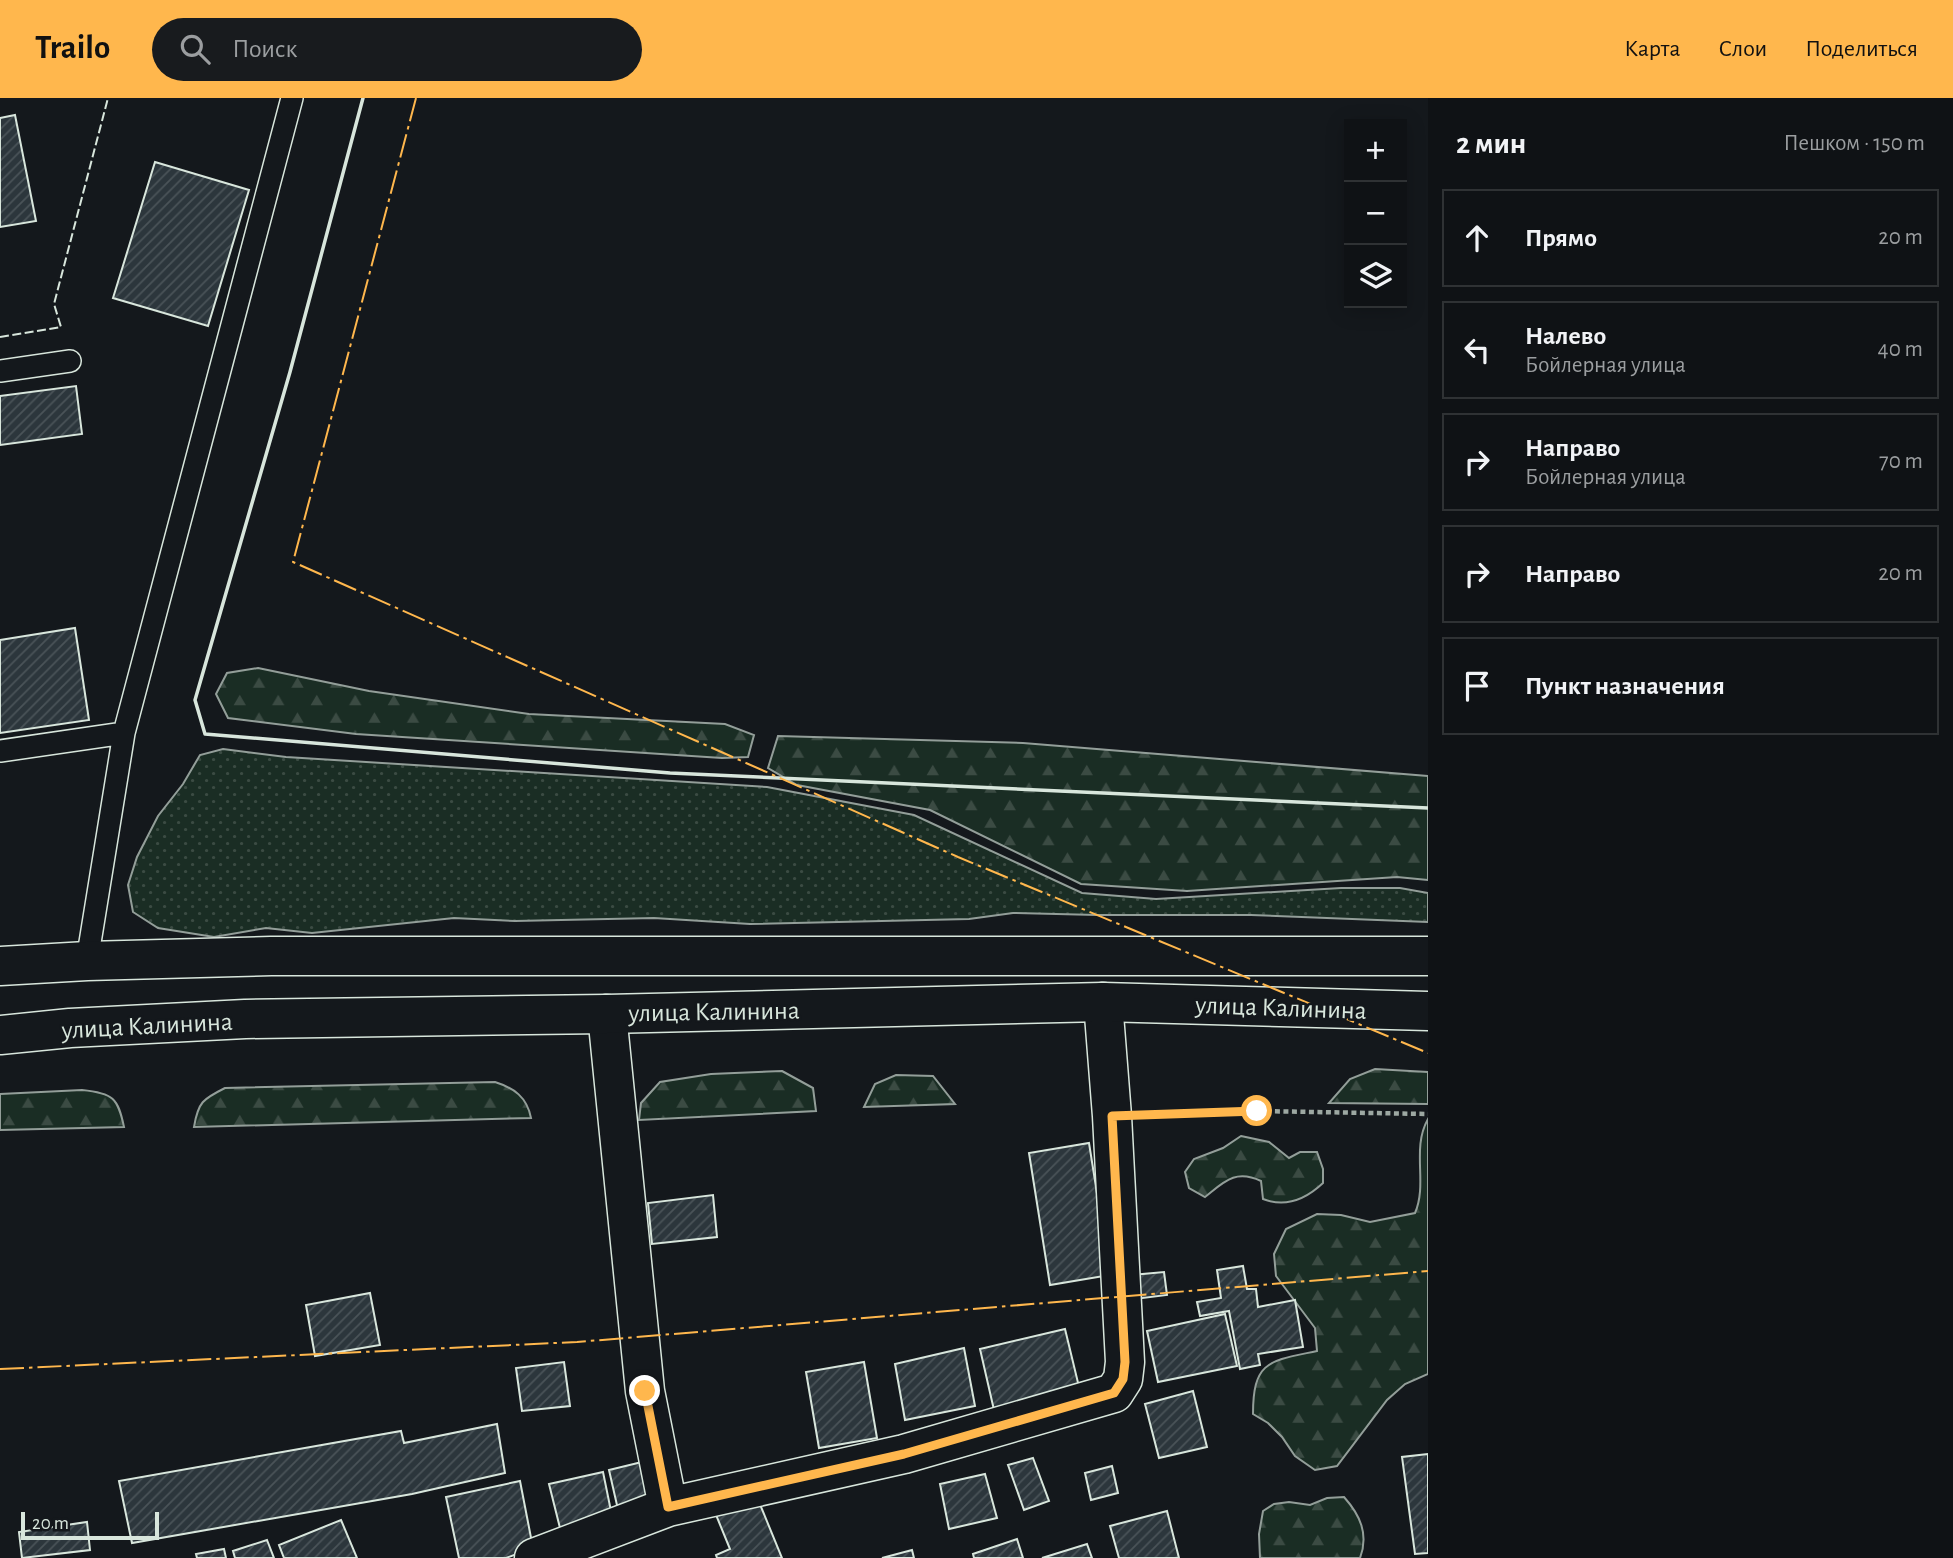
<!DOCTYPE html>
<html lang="ru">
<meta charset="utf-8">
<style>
:root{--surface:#0f1215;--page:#181b1e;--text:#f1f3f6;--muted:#9b9ea0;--line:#2f3234;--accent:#ffb74d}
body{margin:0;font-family:"Alegreya Sans",sans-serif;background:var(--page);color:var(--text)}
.controls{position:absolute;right:21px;top:21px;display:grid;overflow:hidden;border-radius:0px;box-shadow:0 4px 18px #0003}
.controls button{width:63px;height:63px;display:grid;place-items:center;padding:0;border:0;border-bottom:2px solid var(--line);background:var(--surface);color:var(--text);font:35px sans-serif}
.scale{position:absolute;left:21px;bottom:18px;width:138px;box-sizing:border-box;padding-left:7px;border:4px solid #d8e6dc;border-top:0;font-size:19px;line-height:24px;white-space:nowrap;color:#d8e6dc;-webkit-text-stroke:5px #14181c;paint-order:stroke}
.stop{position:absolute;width:21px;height:21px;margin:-16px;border:5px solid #ffb74d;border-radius:50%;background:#fff}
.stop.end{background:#ffb74d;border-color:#fff;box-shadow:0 2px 7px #0008}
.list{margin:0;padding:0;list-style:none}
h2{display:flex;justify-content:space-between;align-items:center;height:91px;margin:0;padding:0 28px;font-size:30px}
h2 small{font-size:23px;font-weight:400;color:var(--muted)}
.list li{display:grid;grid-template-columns:46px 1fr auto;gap:21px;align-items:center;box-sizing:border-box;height:98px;margin:0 14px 14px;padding:0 14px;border:2px solid var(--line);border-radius:0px}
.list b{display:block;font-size:26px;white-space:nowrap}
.list p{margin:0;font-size:23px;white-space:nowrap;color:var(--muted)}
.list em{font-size:23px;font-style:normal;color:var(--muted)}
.icon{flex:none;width:38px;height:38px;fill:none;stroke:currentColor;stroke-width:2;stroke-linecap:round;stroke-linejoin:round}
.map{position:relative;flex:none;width:1428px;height:1460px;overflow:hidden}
header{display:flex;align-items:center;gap:42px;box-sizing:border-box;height:98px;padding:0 35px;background:var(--accent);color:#111}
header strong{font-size:33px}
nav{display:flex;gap:38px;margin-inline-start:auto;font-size:24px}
.search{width:490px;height:63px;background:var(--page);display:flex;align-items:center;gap:18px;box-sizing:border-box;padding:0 24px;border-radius:38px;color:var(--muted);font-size:26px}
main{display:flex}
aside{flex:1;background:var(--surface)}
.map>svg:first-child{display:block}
</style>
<header>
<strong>Trailo</strong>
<div class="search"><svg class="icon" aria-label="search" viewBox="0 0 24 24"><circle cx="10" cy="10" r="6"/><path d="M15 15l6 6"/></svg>Поиск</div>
<nav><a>Карта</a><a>Слои</a><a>Поделиться</a></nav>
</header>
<main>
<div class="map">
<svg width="1428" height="1460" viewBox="0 0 1428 1460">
<defs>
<pattern id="grass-dots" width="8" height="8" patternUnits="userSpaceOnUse" patternTransform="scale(1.75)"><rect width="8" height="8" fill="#1a2d24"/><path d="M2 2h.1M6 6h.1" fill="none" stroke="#3b4b43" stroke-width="1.8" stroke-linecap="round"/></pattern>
<pattern id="forest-firs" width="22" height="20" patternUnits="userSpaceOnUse" patternTransform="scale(1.75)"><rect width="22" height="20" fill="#1a2d24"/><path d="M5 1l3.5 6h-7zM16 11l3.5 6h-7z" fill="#3b4b43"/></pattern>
<pattern id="building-hatch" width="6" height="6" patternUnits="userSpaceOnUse" patternTransform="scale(1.75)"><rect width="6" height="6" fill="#2c363c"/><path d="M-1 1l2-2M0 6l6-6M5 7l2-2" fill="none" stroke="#4a5358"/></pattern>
</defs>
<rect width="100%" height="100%" fill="#14181c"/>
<path fill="url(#grass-dots)" stroke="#939e99" stroke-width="2" d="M223,651L286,659L767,689L914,717L1082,795L1156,801L1341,790H1400L1428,795V824L1251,817H1097L1013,815L969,821L750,826L654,820L515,823L454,820L312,835L266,830L214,839L158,830L133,814L128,787L137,759L158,718L183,686L200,657Z"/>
<path fill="url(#forest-firs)" stroke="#939e99" stroke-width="2" d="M258,570L369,593L529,616L725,626L754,637L748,659L722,660L356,636L228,620L216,596L227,575Z
M778,638L1023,645L1428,678V782L1397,779L1187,793L1081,786L930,712L797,687L768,670Z
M1375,971L1428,974V1006L1329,1005L1350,981Z
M782,973L813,990L816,1013L639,1022L641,1005L660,984L711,976Z
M896,977L933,978L955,1006L864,1009L875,986Z
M495,984C514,990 527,999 531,1020L194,1029C198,1004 203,1001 225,990Z
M82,992C113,995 118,1000 124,1029L0,1032V996Z
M1428,1021V1276L1405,1286L1387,1302L1337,1368L1315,1372L1295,1358L1282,1339L1268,1325L1253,1316C1253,1262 1270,1263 1317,1253L1315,1230L1276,1178L1274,1156L1286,1131L1317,1116L1341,1117L1370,1124L1415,1115C1428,1085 1411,1051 1428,1021Z
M1241,1038L1269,1044L1289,1060L1300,1054H1317L1323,1071V1085C1306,1101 1286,1110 1263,1101L1261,1083C1235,1071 1224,1084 1205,1099L1189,1090L1185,1074L1194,1061L1223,1050Z
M1344,1399C1360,1417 1369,1436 1360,1460H1260L1259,1436L1263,1413L1274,1406L1289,1404L1310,1407L1327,1400Z"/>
<path fill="url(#building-hatch)" stroke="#d8e6dc" stroke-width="2" d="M15,17L36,123L0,129V20Z
M155,64L249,92L208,228L113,200Z
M76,288L82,336L0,347V298Z
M75,530L89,622L0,635V542Z
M1089,1045L1110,1177L1050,1187L1029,1055Z
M713,1097L717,1139L652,1146L648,1105Z
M1243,1168L1247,1191H1256L1258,1209L1295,1202L1303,1249L1258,1256L1260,1267L1240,1271L1229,1213L1200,1218L1197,1204L1221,1200L1217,1172Z
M1164,1174L1167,1197L1135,1201L1132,1177Z
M370,1195L380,1247L315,1258L306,1207Z
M1225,1216L1237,1268L1158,1284L1147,1233Z
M1065,1231L1080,1293L994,1312L980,1251Z
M964,1250L975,1308L905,1322L895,1266Z
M564,1264L570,1308L522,1313L516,1270Z
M864,1264L877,1340L819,1350L806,1274Z
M1193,1293L1207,1349L1159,1360L1145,1306Z
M497,1326L505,1375L412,1396L132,1445L119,1383L401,1333L404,1345Z
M1428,1356V1455L1415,1456L1402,1359Z
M1033,1360L1049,1403L1024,1412L1008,1367Z
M646,1363L654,1405L619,1416L609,1372Z
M1112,1368L1118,1395L1091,1402L1085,1375Z
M603,1374L612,1418L560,1430L549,1386Z
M985,1376L997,1420L949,1431L940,1386Z
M520,1383L533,1450L506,1460H459L446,1399Z
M757,1399L782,1460H717L716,1457L730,1451L714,1412Z
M1167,1413L1179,1460H1119L1110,1428Z
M341,1422L357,1460H284L279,1447Z
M87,1424L90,1452L22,1460L19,1434Z
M1017,1441L1023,1460H974L973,1456Z
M267,1442L274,1460H235L233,1453Z
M1087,1446L1092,1460H1042Z
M224,1451L226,1460H197L196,1456Z
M912,1452L914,1460H882Z"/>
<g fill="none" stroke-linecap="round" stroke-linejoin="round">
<g stroke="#d8e6dc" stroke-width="24">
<path id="service" d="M0,273L70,263
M0,653L124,635
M87,863L124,635L292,0"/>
</g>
<g stroke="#d8e6dc" stroke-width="41">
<path id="minor" d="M607,916L645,1293L668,1409
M534,1460L668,1409L904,1356L1114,1295L1123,1281L1125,1264L1112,1018L1103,904"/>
</g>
<g stroke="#d8e6dc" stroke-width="41">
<path id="trunk" d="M0,868L87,863L271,858H1428
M0,937L70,930L245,921L607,916L1103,904L1428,913"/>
</g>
<path stroke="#9da8a2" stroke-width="4.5" stroke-dasharray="5 3.5" stroke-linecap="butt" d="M1156,1017L1257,1013L1428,1016"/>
<use href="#service" stroke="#14181c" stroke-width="21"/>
<use href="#minor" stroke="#14181c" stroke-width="38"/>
<use href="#trunk" stroke="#14181c" stroke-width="38"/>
<path stroke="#d8e6dc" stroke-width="2" stroke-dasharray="9 3.5" stroke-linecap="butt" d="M0,239L61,229L54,206L108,0"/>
<path stroke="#d8e6dc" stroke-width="3.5" d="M363,0L290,274L195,602L205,636L670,675L1428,710"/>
<path stroke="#ffb74d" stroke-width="2" stroke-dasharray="24 5 3.5 5" stroke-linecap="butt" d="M416,0L293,464L958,759L1428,955
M0,1271L577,1244L1428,1173"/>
</g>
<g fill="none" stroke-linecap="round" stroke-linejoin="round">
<path stroke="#ffb74d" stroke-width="9" d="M645,1293L668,1409L904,1356L1114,1295L1123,1281L1125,1264L1112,1018L1257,1013"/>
</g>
<g text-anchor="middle" stroke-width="5" stroke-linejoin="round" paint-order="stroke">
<g font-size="26" fill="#d8e6dc" stroke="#14181c">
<text transform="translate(1281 909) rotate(2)" y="9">улица Калинина</text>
<text transform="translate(714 913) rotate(-1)" y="9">улица Калинина</text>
<text transform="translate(147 927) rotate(-3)" y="9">улица Калинина</text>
</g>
</g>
</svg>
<div class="controls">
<button>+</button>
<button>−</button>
<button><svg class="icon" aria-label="layers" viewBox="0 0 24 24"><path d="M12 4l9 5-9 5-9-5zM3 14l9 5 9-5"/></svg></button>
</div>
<div class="scale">20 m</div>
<div class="stop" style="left:1257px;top:1013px"></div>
<div class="stop end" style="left:645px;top:1293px"></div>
</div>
<aside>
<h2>2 мин<small>Пешком · 150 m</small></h2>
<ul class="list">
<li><svg class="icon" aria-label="ahead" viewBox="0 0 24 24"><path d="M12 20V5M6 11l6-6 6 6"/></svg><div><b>Прямо</b></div><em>20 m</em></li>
<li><svg class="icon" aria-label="left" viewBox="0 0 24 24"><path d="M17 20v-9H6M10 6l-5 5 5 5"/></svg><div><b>Налево</b><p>Бойлерная улица</p></div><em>40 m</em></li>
<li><svg class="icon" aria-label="right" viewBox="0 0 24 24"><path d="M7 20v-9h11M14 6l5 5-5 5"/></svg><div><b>Направо</b><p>Бойлерная улица</p></div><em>70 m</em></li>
<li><svg class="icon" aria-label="right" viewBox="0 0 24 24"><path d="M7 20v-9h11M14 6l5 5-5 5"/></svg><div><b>Направо</b></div><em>20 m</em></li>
<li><svg class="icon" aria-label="arrive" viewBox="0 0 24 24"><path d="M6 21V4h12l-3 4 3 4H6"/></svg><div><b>Пункт назначения</b></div></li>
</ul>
</aside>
</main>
